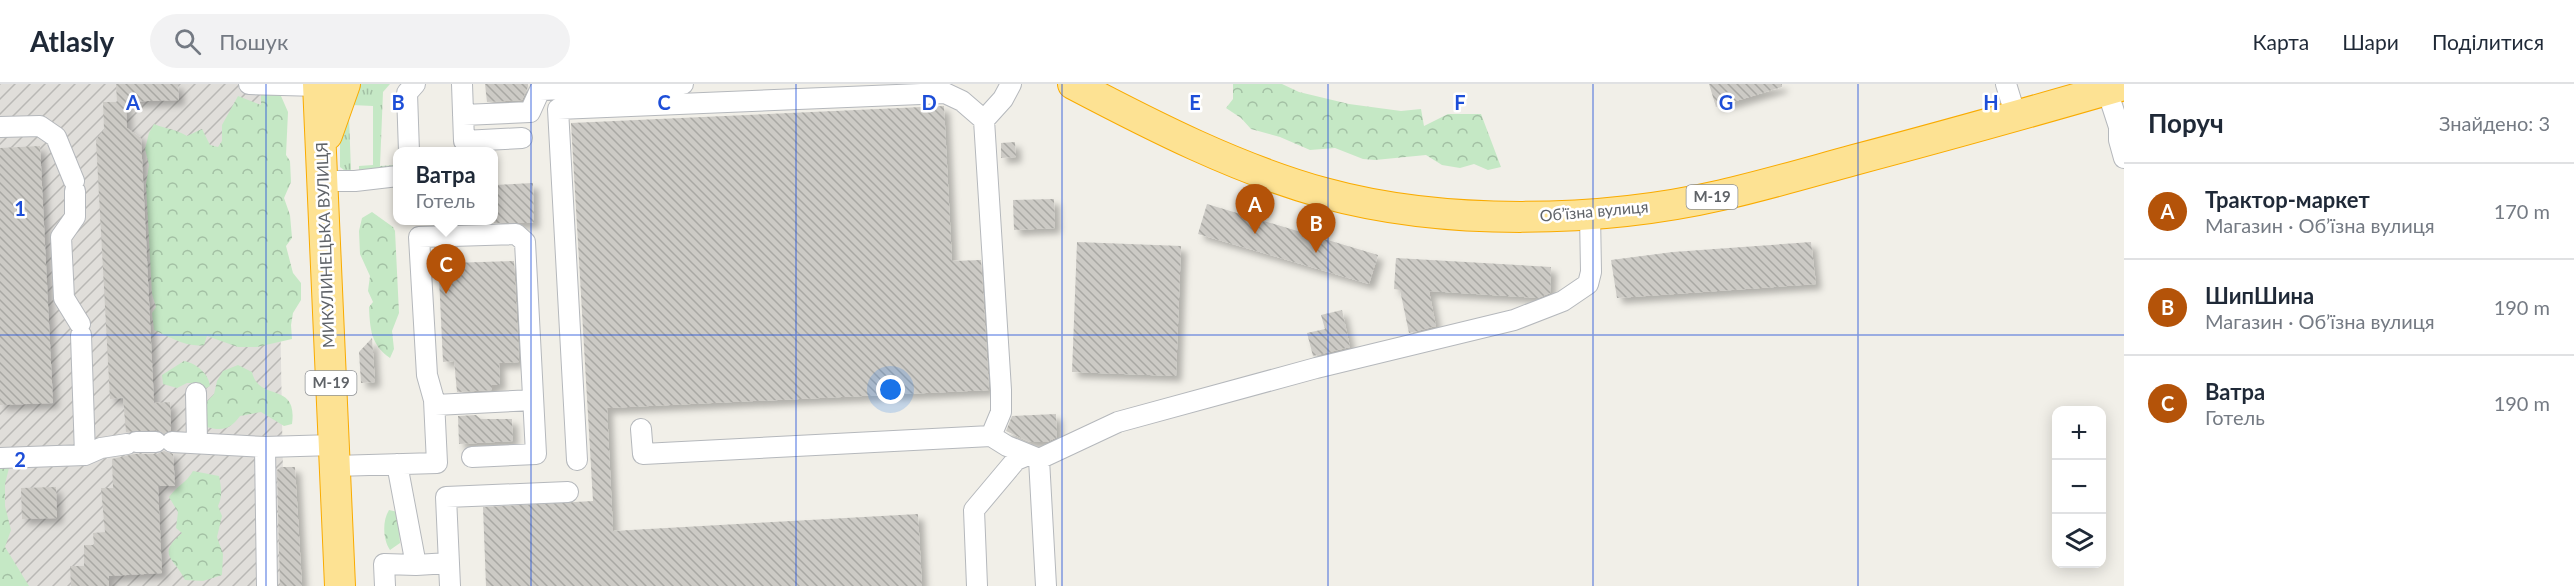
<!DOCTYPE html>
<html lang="uk">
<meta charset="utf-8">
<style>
:root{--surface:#fff;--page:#f2f2f3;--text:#1f2937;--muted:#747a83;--line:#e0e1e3;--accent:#b45309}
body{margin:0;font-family:Lato,sans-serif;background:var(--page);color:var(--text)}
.controls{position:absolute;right:18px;bottom:18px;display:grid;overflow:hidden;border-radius:12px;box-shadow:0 3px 15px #0003}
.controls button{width:54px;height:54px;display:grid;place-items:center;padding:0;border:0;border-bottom:2px solid var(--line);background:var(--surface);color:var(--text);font:30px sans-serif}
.you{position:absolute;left:891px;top:306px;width:21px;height:21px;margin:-15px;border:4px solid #fff;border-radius:50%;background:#1a73e8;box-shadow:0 0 0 9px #1a73e833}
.badge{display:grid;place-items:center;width:39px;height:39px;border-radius:50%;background:var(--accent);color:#fff;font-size:20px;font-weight:700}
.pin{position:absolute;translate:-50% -50px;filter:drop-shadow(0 2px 3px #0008)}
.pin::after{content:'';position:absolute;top:32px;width:21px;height:18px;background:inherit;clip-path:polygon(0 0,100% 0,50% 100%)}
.popup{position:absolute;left:393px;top:63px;width:105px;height:78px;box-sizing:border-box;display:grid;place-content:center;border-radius:12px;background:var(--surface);filter:drop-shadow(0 2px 4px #0005);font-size:20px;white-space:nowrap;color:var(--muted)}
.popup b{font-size:22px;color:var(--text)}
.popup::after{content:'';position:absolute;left:50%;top:100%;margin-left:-12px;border:12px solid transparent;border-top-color:var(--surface)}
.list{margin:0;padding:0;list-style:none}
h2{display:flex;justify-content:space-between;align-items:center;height:78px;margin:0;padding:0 24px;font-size:26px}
h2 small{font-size:20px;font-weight:400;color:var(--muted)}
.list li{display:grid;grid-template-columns:39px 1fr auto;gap:18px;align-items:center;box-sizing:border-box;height:96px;padding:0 24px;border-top:2px solid var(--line)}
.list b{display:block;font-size:22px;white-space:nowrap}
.list p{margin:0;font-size:20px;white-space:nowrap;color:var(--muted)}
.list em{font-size:20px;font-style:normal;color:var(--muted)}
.icon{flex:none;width:33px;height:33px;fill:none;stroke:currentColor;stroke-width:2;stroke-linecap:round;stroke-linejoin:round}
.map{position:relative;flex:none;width:2124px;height:502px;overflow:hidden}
header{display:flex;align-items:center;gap:36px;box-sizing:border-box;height:84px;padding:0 30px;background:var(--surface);border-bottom:2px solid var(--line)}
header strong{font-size:28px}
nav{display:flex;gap:33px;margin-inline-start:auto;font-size:21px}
.search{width:420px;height:54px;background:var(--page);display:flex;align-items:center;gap:15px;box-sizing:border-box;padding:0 21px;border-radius:33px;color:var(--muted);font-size:22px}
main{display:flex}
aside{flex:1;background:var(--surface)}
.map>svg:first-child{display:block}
</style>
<header>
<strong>Atlasly</strong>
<div class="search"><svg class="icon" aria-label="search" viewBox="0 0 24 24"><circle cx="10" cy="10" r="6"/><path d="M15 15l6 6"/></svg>Пошук</div>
<nav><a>Карта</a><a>Шари</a><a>Поділитися</a></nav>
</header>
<main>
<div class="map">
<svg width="2124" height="502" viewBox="0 0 2124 502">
<defs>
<pattern id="industrial-furrows" width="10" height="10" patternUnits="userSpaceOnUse" patternTransform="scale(1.5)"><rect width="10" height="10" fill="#e0deda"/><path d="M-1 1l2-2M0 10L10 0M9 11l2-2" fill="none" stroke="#b9b8b5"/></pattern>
<pattern id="grass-tufts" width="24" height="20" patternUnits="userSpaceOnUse" patternTransform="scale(1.5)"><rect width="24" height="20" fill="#c5e8c5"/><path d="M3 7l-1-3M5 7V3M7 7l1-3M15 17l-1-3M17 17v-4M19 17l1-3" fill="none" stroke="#a3c0a4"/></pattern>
<pattern id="forest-crowns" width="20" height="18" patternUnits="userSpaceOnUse" patternTransform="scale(1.5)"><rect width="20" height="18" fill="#c5e8c5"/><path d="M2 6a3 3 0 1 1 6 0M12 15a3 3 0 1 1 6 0" fill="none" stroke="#a3c0a4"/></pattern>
<pattern id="building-back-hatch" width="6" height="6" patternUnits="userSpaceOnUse" patternTransform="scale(1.5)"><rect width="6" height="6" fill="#cccac5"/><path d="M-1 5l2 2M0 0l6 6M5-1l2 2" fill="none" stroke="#a9a8a4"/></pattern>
<filter id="shadow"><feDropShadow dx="5.5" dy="5.5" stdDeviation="3" flood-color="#0004"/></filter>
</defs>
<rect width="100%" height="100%" fill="#f1efe8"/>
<path fill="url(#industrial-furrows)" d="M0,0H276L285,502H0Z"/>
<path fill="url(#grass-tufts)" d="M355,0H390L383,8L380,82L398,81L393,88L359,90V82L373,81V22L352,21Z
M349,33L351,87L344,86L340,83V48Z"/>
<path fill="url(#forest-crowns)" d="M1233,0H1282L1299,8L1349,20L1401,27L1421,25L1424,42L1448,30H1481L1501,83L1488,86L1474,80L1460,84L1442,81L1426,71L1375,76L1363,75L1335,64L1310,66L1280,53L1251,45L1241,34L1226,24L1233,15Z
M274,5L281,12L288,28L286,71L290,77L291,98L284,114L290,131L292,154L286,162L293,189L301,199V216L293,229L291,241L292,255L257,263H238L207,252L204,261C188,264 169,253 154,246L152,229L156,223L152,210L146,100L149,81L145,65L149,49L154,40C166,45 176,45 187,52L202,45L210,61L218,63L222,57V41L238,12L261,21V9Z
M372,128L393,143L395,147L399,229L392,247L394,265L390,274C371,261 370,245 369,223L373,218L368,207L370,192L360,170L359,147L362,134Z
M184,277C196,279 209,290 210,302L201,307L194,299H187L177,304L163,300L162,291Z
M238,281L252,288C259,319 298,296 292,340L284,342L261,328L240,332C230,346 222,347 206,343L203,322L214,310L217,297L223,287Z
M0,382L9,384L5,400V422L11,446L5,463L29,502H0Z
M193,387L219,392C221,402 223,412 218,422L222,432L217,453L223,470L222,491L203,497L185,496C174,474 156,471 182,449L176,444L178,428L169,413C177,402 187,398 193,387Z
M389,426L398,428L400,459L390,466C383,456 382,437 389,426Z"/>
<path fill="url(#building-back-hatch)" filter="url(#shadow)" d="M116,0H178L179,16L117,18Z
M485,0H528V3L522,16L487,18Z
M1709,0H1782V3L1716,23Z
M103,18H126L127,44L141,54L154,319L170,318L171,346L164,350L156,346L126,348L123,314L110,315L96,56L104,45Z
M944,22L952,177L981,176L989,306L607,324L613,447L918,430L922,502H486L483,423L593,417L571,39Z
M1015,58L1016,73L1001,74V59Z
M40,62L53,319L0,321V64Z
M533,99L534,139H494V101Z
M1054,115L1055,144L1014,146L1013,116Z
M1207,120L1378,171L1369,200L1198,150Z
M1077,158L1181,162L1176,292L1072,288Z
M1811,158L1816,200L1617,214L1611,176L1673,168Z
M1396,174L1551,183L1550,209L1538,214L1429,207L1436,242L1409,249L1400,206L1394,205Z
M514,177L519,278L499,279L500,301H492V306L457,308L454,277L443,278L439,194H449V179Z
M1342,226L1350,263L1313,272L1307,249L1325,245L1321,231Z
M372,254L375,298L361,299L359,268Z
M1056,330L1057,353L1047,358H1030L1006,347L1012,332Z
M476,331L481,335H512L513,357L459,360L458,332Z
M164,367L173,370L175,402H158L162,489L109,492V502H71L70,482H84V461H94L93,449L105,448L101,404H113L112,375L134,370H157Z
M281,383H295L302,502H280L277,386Z
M56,403L57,434L22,435L21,404Z"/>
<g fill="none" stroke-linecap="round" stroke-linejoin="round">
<g stroke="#b5b8bc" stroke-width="22">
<path id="minor" d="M249,0L318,2
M462,0L464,57L522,54
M2006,0L2016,33
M2107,6L2119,43V56L2124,74
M463,31L530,28L540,6L683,0
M0,43L40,42L56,53L74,97
M409,68L407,9L415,0
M323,97H355L398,92
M75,107V133L61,153L64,214L80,240
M196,309L197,358
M435,321L533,316
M641,345L643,370L991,352L1007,362L1039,375L1118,338L1316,284L1514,236L1563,217L1588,200L1591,188L1590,130
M991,352L1001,328V306L984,36L1003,15L1011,0
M136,358H156
M172,358L265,363L334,361
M265,363L267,502
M85,371L101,364L127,360
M0,374L85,371L81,251
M1039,375L1046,502
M577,376L558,25L945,9L962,17L984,36
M397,380L416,481L449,479
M335,382L437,379L434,316L427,291L419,153L516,150L525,158L536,370L472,373
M385,502L384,480L416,481
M450,502L446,413L568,408
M977,502L974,426L1016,376L1028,371"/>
</g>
<g stroke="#f9ab00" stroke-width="32">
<path id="highway" d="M318,0L340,502
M1073,0C1153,42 1237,85 1324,109C1444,142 1600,139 1722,111C1766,101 1810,88 1854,76C1945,52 2034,27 2124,1
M327,51L345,0"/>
</g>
<use href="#minor" stroke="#fff" stroke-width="20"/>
<use href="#highway" stroke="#fde293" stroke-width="30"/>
</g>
<path fill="none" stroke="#1d4ed8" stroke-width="1.5" stroke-opacity="0.55" d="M266,0V502M531,0V502M796,0V502M1062,0V502M1328,0V502M1593,0V502M1858,0V502M0,251H2124"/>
<g text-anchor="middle" stroke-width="5" stroke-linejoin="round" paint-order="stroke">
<g fill="#fff" stroke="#8f9295" stroke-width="1.5">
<rect x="1686.5" y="101" width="51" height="24" rx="4.5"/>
<rect x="305.5" y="287" width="51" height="24" rx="4.5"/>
</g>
<g font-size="15" font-weight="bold" fill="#5f6368">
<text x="1712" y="118">М-19</text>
<text x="331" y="304">М-19</text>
</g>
<g font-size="16" fill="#5f6368" stroke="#fff">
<text transform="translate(1594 127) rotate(-5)" y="6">Обʼїзна вулиця</text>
<text transform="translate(325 161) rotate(-92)" y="6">МИКУЛИНЕЦЬКА ВУЛИЦЯ</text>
</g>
</g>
<g font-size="20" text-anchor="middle" font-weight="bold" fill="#1d4ed8" stroke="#fff" stroke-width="5" stroke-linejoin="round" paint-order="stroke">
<text x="133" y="26">A</text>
<text x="398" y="26">B</text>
<text x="664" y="26">C</text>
<text x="929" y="26">D</text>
<text x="1195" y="26">E</text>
<text x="1460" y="26">F</text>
<text x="1726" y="26">G</text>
<text x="1991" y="26">H</text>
<text x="20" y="132">1</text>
<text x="20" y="383">2</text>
</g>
</svg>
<div class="controls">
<button>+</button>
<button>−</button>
<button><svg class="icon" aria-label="layers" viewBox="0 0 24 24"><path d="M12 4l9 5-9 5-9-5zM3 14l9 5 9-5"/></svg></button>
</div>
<div class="you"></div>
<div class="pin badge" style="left:1255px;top:150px">A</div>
<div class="pin badge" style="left:1316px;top:169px">B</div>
<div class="pin badge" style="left:446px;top:210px">C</div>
<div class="popup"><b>Ватра</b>Готель</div>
</div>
<aside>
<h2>Поруч<small>Знайдено: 3</small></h2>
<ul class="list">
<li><span class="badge">A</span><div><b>Трактор-маркет</b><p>Магазин · Обʼїзна вулиця</p></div><em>170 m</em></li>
<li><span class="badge">B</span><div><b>ШипШина</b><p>Магазин · Обʼїзна вулиця</p></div><em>190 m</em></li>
<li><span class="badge">C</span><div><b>Ватра</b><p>Готель</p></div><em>190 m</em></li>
</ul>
</aside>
</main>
